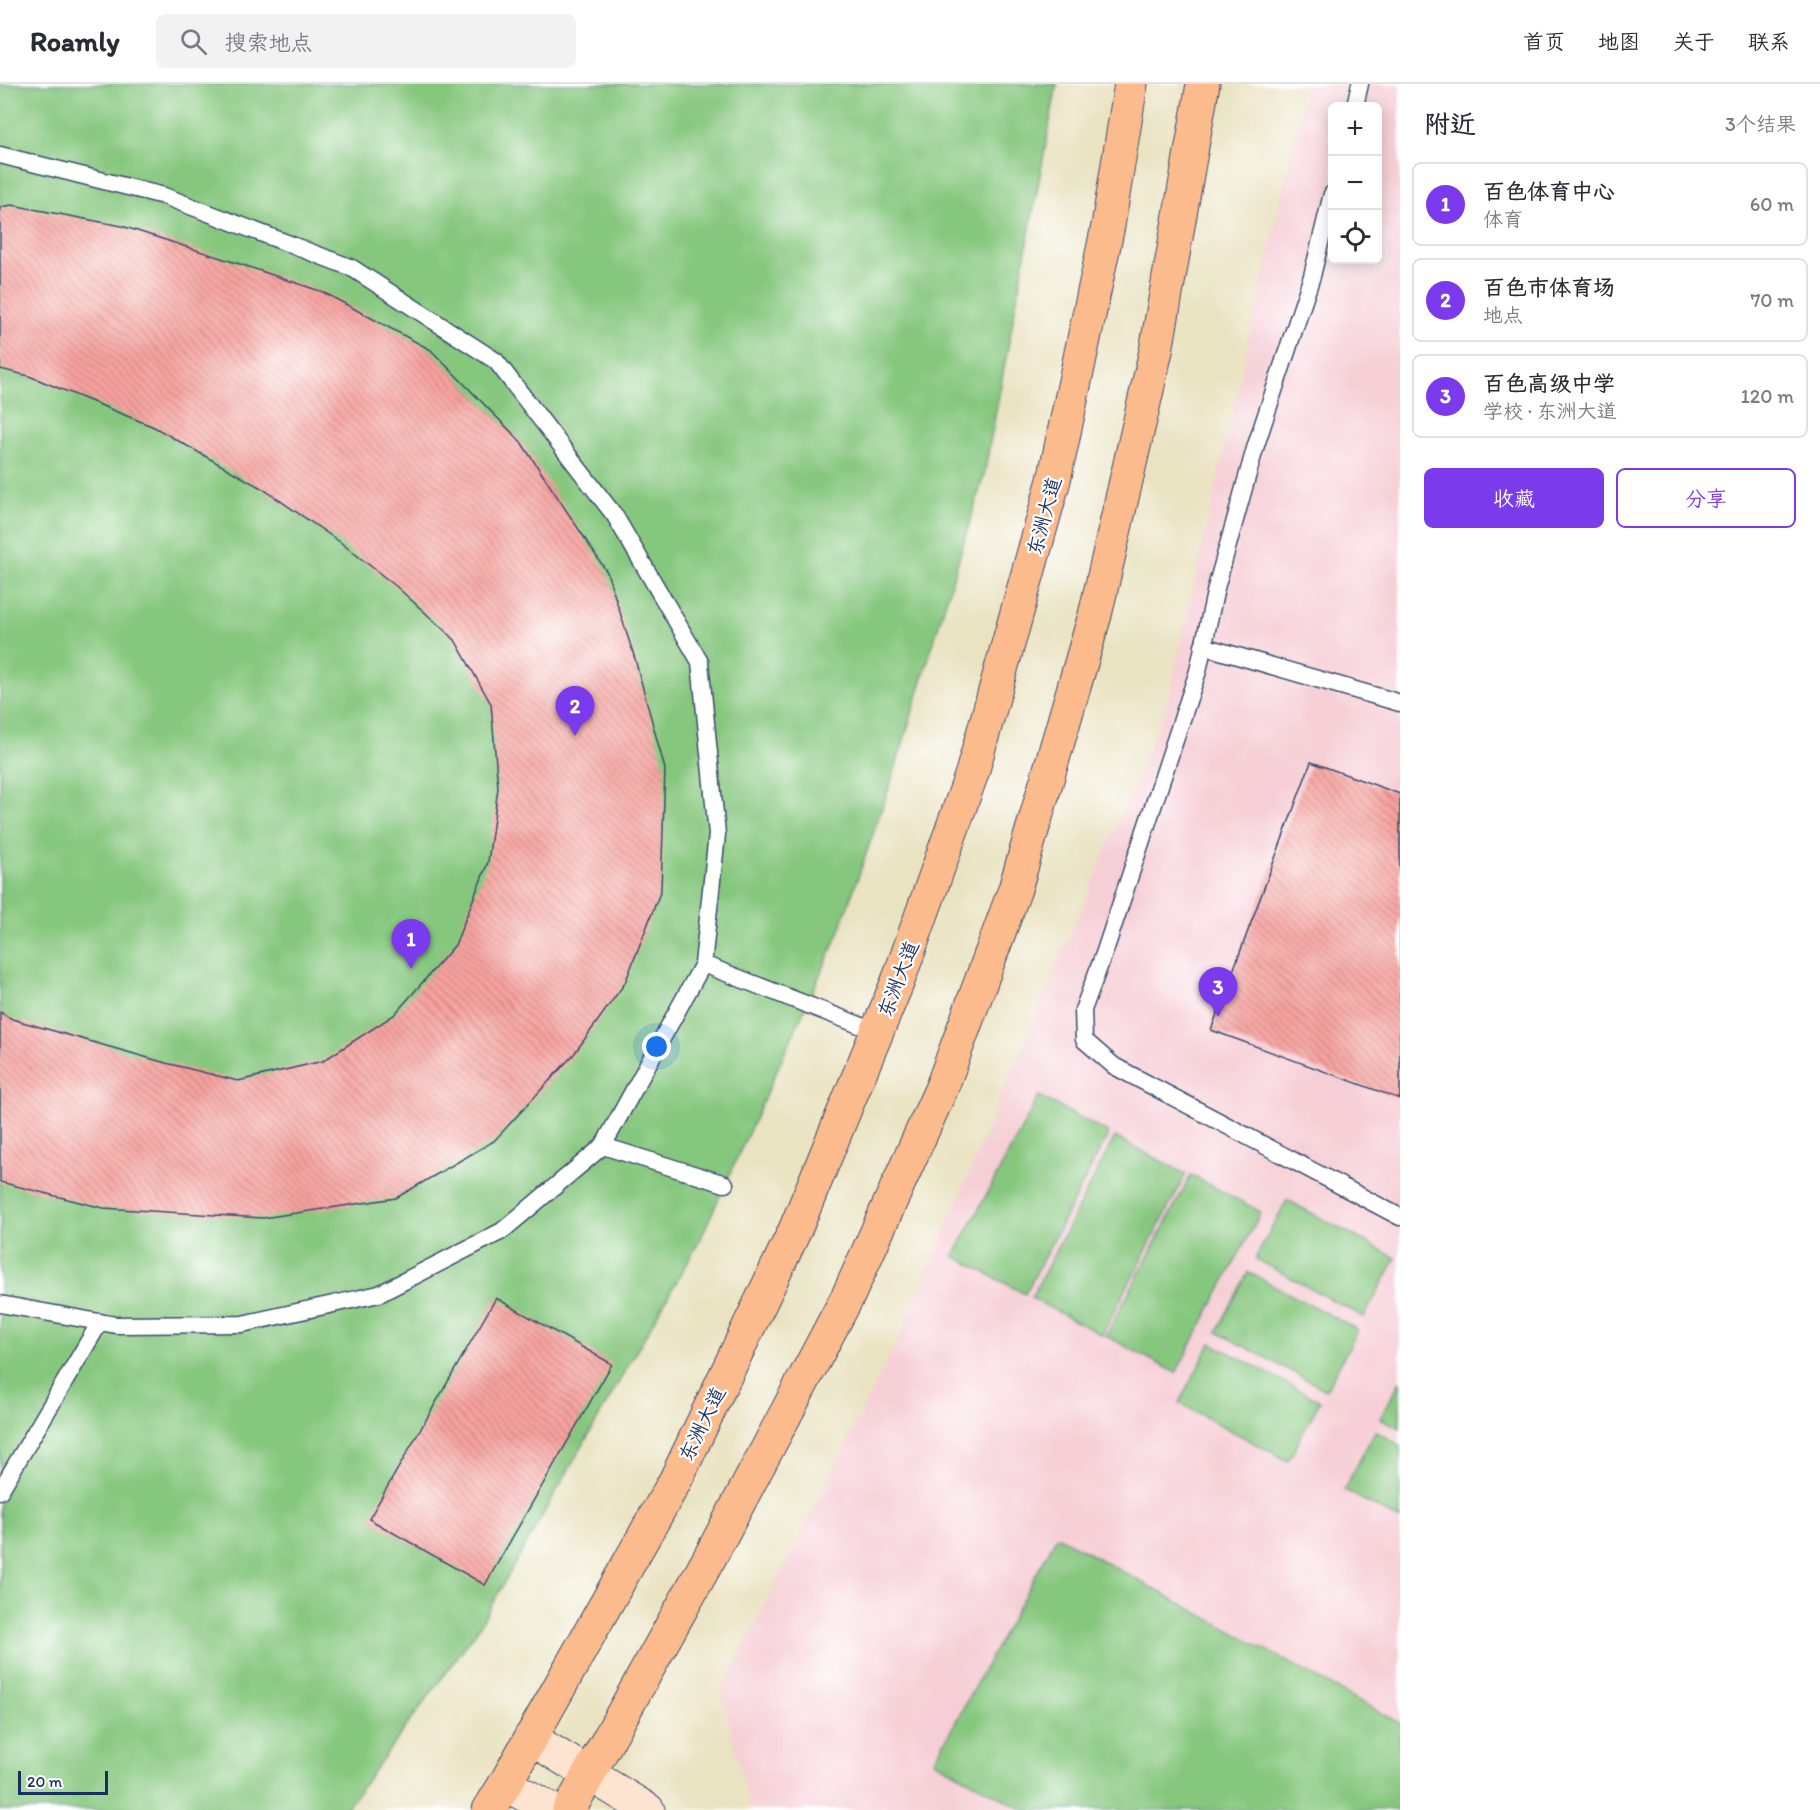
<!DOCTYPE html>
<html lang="zh">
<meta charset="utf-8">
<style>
:root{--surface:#fff;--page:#f2f2f3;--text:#2b2b33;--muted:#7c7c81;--line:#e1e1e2;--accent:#7c3aed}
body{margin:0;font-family:Itim,"LXGW WenKai TC",sans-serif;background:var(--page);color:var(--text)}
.controls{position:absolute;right:18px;top:18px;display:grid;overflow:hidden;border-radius:9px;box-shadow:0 3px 15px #0003}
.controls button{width:54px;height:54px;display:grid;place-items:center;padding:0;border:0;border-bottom:2px solid var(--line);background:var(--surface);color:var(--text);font:30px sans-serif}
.scale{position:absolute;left:18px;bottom:15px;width:90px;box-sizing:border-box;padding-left:6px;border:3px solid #1b2f5e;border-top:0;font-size:16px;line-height:21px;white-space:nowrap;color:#1b2f5e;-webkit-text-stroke:4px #fff;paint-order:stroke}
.you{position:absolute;left:657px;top:963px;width:21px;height:21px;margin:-15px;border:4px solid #fff;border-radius:50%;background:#1a73e8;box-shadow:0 0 0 9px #1a73e833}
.badge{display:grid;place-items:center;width:39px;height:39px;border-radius:50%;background:var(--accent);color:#fff;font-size:20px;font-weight:700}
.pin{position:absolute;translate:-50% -50px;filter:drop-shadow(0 2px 3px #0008)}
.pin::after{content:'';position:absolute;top:32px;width:21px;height:18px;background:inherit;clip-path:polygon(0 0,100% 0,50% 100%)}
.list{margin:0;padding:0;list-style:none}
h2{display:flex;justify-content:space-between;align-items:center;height:78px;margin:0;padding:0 24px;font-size:26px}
h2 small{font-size:20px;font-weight:400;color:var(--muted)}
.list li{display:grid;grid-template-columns:39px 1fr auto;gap:18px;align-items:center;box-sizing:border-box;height:84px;margin:0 12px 12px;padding:0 12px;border:2px solid var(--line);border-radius:9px}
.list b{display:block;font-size:22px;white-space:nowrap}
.list p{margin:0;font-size:20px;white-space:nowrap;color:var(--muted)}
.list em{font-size:20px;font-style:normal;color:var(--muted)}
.actions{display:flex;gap:12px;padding:18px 24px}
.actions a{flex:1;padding:14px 0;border:2px solid var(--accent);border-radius:9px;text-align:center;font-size:21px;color:var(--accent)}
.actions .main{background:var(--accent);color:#fff}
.icon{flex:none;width:33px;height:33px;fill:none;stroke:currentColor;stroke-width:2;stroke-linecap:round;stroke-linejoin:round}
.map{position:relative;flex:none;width:1400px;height:1726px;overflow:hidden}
header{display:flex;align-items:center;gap:36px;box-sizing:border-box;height:84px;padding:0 30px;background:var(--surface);border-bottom:2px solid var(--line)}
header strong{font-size:28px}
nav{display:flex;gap:33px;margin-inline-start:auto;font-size:21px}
.search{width:420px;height:54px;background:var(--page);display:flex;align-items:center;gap:15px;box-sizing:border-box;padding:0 21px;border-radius:9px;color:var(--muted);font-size:22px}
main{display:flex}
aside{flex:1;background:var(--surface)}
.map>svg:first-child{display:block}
</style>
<header>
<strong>Roamly</strong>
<div class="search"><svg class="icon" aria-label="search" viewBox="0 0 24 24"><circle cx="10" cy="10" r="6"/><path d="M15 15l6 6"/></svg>搜索地点</div>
<nav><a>首页</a><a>地图</a><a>关于</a><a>联系</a></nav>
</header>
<main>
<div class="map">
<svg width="1400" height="1726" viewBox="0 0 1400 1726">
<defs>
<pattern id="building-back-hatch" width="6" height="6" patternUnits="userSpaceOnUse" patternTransform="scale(1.5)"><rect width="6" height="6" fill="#f7a29e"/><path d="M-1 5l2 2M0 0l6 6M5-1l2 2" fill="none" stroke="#c78484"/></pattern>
</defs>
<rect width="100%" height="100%" fill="#fff"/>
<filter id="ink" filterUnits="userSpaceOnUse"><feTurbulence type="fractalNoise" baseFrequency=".0167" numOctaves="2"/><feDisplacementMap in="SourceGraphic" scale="12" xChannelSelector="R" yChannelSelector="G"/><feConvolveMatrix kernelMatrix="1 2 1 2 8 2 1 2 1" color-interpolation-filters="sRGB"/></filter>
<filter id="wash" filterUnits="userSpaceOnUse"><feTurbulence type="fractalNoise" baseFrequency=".008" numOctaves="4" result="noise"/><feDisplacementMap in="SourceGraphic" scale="24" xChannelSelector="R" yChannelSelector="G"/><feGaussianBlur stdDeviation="1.35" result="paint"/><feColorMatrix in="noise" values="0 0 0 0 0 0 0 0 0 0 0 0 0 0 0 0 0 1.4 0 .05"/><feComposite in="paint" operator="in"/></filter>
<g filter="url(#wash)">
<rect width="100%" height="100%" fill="#eae3c2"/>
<path fill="#f6cfd6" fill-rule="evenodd" d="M1306,0H1400V1726H750L721,1608L904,1243L1166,623ZM1332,22H1378V176H1332Z"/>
<path fill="#86c77e" stroke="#507b6e" stroke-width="1.5" d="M0,0H1057L984,391L894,689L838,851L700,1156L477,1546L345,1726H0Z
M1039,1012L1109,1049L1025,1210L954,1172Z
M1115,1053L1186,1090L1102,1251L1031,1214Z
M1191,1091L1261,1128L1176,1289L1106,1252Z
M1287,1116L1396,1174L1364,1233L1255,1175Z
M1248,1188L1358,1246L1326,1306L1217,1248Z
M1211,1259L1320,1317L1288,1377L1179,1319Z
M1400,1297V1344L1380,1334Z
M1375,1347L1400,1361V1436L1344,1406Z
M1057,1452L1400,1639V1726H1024L934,1677Z"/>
<g id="blocks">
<path fill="url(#building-back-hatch)" d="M12,121L122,142L249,183L323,208L431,266L521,358L607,488L635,575L665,685L661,806L625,899L574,970L494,1057L396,1114L263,1134L103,1124L0,1098V928L12,935L166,979L238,997L323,977L394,931L455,861L488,778L498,704L491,620L455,556L397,503L340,458L263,405L154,343L29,292L0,285V123Z
M1311,678L1400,710V1015L1211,946Z
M496,1214L612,1280L485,1501L369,1435Z"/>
</g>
</g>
<g filter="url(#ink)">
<use href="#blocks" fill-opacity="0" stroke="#3a4a6d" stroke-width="1.5"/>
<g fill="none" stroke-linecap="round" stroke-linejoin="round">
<g stroke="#3a4a6d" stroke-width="19">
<path id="lane" d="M1355,22L1360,0
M0,71L164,112L352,184L496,277L615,432L700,578L717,750L703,880L603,1062L502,1147L379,1210L242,1240L116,1241L0,1220
M1332,110L1312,192L1256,361L1216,504L1198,587L1105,867L1083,926L1084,956L1114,982L1400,1133
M1203,562L1400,619
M703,880L877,948
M603,1062L725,1100
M0,1407L100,1238"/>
</g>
<g stroke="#3a4a6d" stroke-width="35">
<path id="secondary" d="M530,1654L648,1726
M505,1700L552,1726"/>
</g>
<g stroke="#3a4a6d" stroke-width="35">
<path id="primary" d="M489,1726L505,1700L675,1397L795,1146L898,897L972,689L1054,396L1108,142L1131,0
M569,1726L710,1473L849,1210L942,1003L1015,805L1095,531L1156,267L1203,0"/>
</g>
<use href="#lane" stroke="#fff" stroke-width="16"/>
<use href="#secondary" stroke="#fde4d1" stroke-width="33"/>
<use href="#primary" stroke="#fbbb8d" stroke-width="33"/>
</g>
</g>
<g text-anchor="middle" stroke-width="4.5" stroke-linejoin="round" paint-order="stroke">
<g font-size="20" fill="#1b2f5e" stroke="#fff">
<text transform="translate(1044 432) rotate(-75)" y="7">东洲大道</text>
<text transform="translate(898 895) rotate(-69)" y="7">东洲大道</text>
<text transform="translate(702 1340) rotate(-64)" y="7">东洲大道</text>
</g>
</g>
</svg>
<div class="controls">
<button>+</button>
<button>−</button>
<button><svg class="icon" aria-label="locate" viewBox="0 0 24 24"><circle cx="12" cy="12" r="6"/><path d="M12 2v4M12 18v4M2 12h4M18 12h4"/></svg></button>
</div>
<div class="scale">20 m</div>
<div class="you"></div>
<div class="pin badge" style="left:411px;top:885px">1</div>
<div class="pin badge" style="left:575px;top:652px">2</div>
<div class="pin badge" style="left:1218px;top:933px">3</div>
</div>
<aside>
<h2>附近<small>3个结果</small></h2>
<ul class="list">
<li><span class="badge">1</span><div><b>百色体育中心</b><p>体育</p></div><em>60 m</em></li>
<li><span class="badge">2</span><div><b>百色市体育场</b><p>地点</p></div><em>70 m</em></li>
<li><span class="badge">3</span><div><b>百色高级中学</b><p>学校 · 东洲大道</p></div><em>120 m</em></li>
</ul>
<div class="actions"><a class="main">收藏</a><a>分享</a></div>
</aside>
</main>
